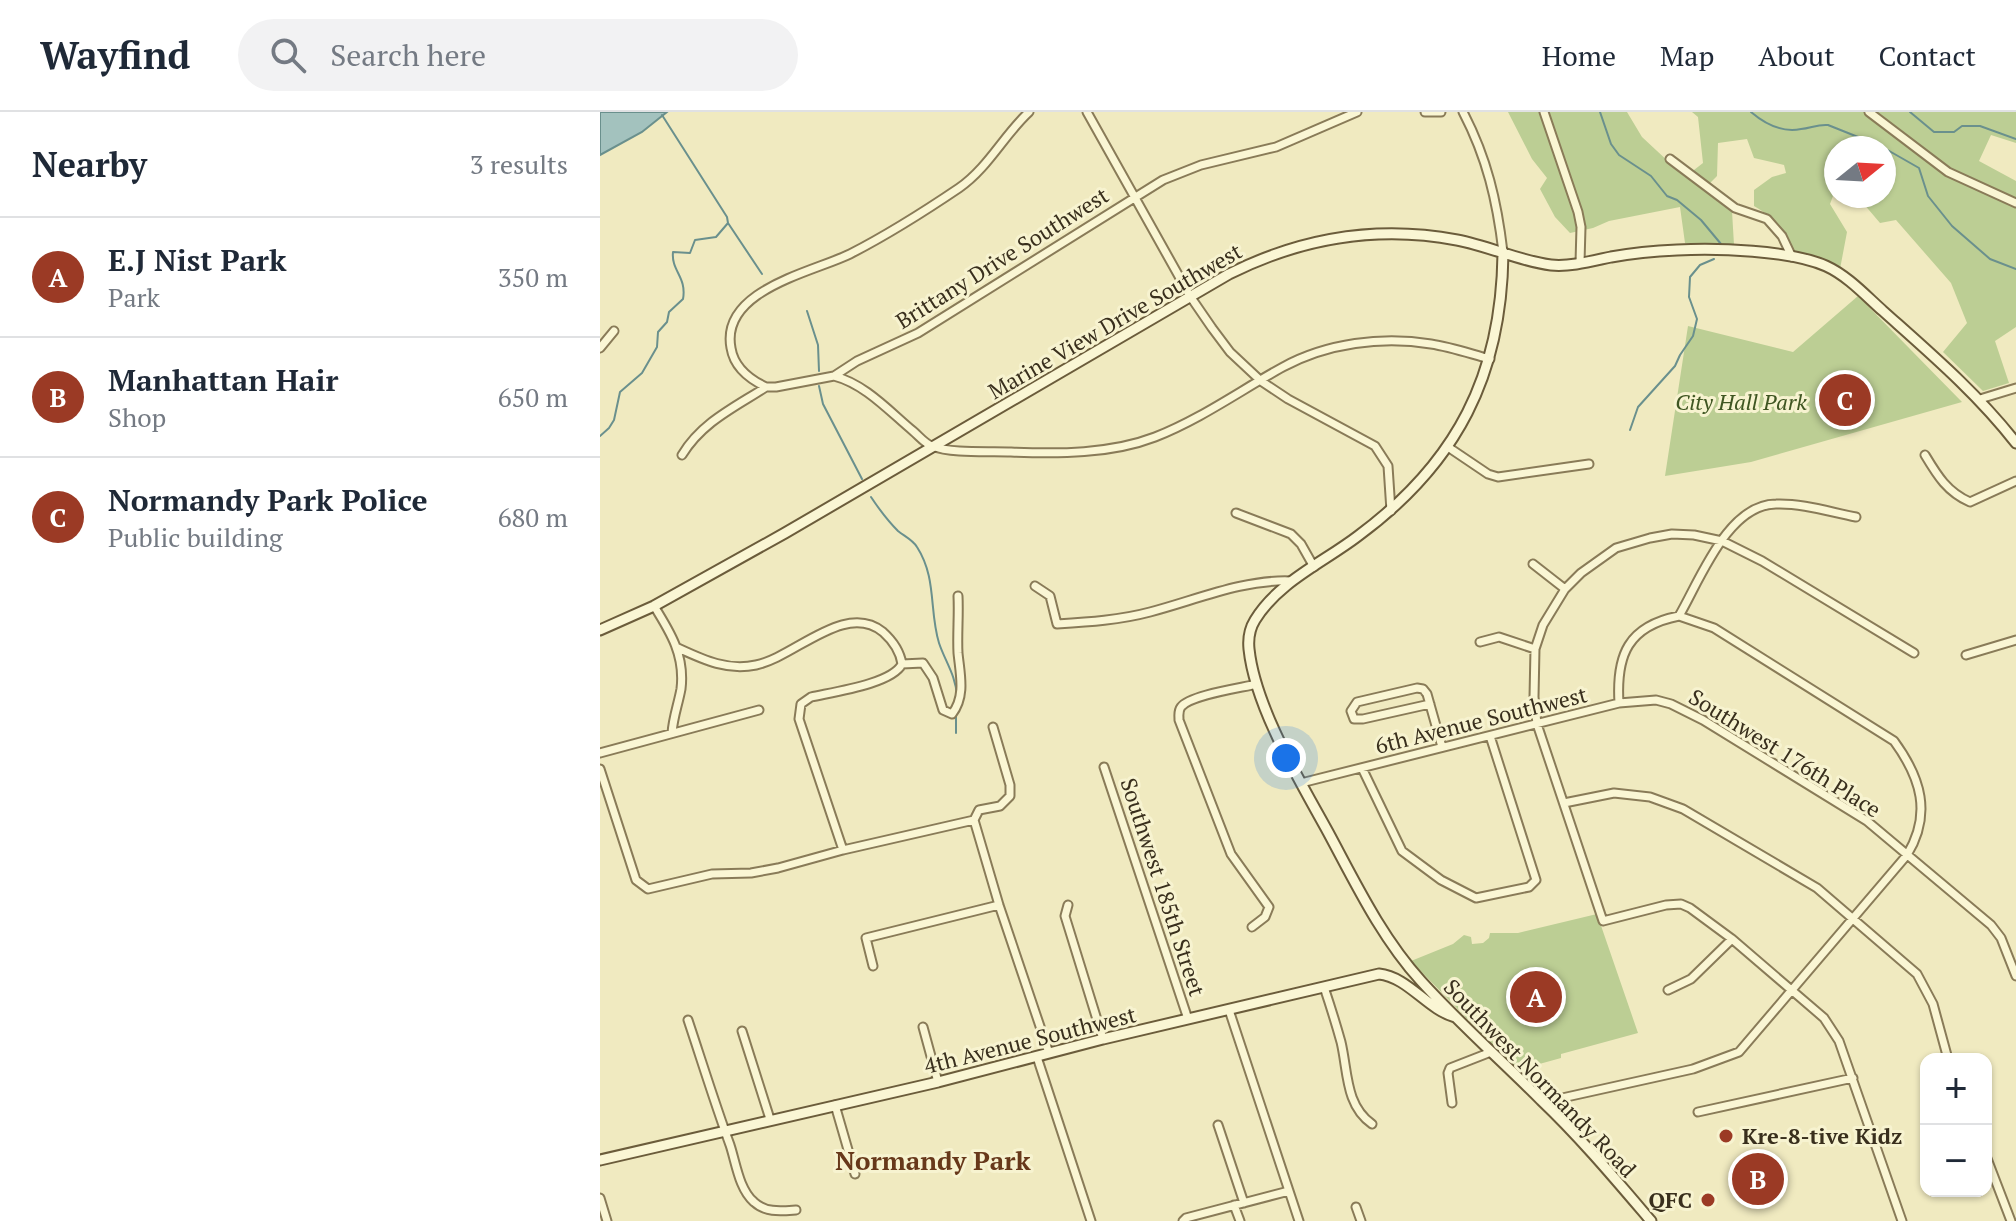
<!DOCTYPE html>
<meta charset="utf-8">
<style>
:root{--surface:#fff;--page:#f2f2f3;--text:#1f2937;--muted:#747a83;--line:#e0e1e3;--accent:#9b3a25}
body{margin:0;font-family:"PT Serif",serif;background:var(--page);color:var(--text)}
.controls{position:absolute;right:24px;bottom:24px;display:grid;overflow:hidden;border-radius:16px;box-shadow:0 2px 6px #0004}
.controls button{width:72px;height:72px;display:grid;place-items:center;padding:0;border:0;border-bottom:2px solid var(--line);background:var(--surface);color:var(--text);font:40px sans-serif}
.compass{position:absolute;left:1224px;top:24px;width:72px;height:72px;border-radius:50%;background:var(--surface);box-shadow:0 2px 6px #0004;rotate:72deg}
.you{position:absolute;left:686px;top:646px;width:28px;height:28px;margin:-20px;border:6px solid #fff;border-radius:50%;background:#1a73e8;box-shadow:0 0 0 12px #1a73e833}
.badge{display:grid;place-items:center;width:52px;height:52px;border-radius:50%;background:var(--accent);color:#fff;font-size:26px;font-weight:700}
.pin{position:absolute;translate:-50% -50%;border:4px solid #fff;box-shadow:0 2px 8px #0006}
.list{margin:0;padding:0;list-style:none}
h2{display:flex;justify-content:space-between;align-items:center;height:104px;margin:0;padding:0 32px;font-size:34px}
h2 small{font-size:26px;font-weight:400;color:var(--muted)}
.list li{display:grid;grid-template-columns:52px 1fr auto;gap:24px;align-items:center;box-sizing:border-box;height:120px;padding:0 32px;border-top:2px solid var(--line)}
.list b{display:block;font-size:30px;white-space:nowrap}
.list p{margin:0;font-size:26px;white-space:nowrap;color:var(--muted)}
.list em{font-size:26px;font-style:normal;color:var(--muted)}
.icon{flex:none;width:44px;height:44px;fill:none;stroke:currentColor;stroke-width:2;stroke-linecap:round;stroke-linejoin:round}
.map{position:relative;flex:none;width:1416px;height:1109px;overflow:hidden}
header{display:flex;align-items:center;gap:48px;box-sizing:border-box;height:112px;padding:0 40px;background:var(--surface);border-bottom:2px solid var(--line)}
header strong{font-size:38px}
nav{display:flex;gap:44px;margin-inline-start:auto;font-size:28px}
.search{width:560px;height:72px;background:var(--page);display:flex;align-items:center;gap:20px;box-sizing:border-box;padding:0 28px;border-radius:44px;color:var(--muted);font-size:30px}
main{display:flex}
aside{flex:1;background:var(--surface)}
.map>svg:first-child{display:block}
</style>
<header>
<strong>Wayfind</strong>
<div class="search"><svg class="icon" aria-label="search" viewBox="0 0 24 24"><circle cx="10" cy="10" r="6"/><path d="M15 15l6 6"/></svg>Search here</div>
<nav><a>Home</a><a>Map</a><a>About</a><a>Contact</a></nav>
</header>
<main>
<aside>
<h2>Nearby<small>3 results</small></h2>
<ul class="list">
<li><span class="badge">A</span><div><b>E.J Nist Park</b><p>Park</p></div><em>350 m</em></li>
<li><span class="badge">B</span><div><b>Manhattan Hair</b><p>Shop</p></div><em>650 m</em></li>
<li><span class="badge">C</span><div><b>Normandy Park Police</b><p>Public building</p></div><em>680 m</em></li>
</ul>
</aside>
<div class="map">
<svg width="1416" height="1109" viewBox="0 0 1416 1109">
<rect width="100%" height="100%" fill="#f0eac0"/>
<path fill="#bcce94" d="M908,0H1027L1042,25L1085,65L1103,51L1098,5L1092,0H1416V31L1391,23L1379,49L1416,69V215L1395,229L1409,271L1383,279L1343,240L1367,211L1351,171L1296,108L1280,111L1263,91L1266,84H1284V36H1236V76L1230,92L1247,120L1240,157L1218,146L1195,140C1184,119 1175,106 1154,94V78L1172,65L1186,61L1184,53L1154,46L1147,27L1118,31L1117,64L1103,78L1132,99L1134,133L1085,131L1080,95L1009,109L993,116L970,121L955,105L940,77L947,66L932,47Z
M1258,184L1362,290L1151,350L1065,364L1088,214L1193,240Z
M997,802L1038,921L961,942V946L921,957L914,955L811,849L853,832L864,823L871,825L872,832L883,831L889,826L890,821H918Z"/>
<path fill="#a3c2be" stroke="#6a908d" stroke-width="2" d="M0,0H67L42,20L0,43Z"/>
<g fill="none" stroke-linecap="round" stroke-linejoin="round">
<path stroke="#6a908d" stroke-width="2" d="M1000,0L1011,32L1019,43L1051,64L1067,84L1077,88L1101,108L1121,132
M1151,0C1165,12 1181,21 1201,17C1211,16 1218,12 1228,13L1283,35
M1310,0L1334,20H1354L1362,14H1380L1416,27
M1284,36L1319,56L1328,84L1352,114L1390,147L1416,157
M128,111L162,162
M207,199L218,233L219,259
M219,274L223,292L262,367
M1030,318L1038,295L1075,254L1080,243L1093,224L1097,207L1089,185L1090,165L1100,153L1114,147
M0,324L9,316L14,308L20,280L42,261L57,235L58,220L67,210L69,200L83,187C87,165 71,159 73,140L90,141L95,128L116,125L128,111L127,105L62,3
M271,385C279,397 288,409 298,419C304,424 313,428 317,435C337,466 329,499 339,531C345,549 356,564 357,584
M356,621V602"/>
<g stroke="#897b58" stroke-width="11">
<path id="street" d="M487,0L590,184L612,216L630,240L661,269L688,287L775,334L788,354L791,399
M825,0H841
M863,0C887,46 897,89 903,140
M944,0L978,100L981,115L980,151
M1269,0L1348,60L1416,91
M1070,47L1135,96L1167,107L1182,124L1192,145
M0,236L14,219
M234,264C265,272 289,299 313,319C319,324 325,332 332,334C352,342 389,339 411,340C458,342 511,342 555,325C601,307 641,278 683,255C727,231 782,224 831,232C851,235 871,242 890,247
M166,275C149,267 134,255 131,236C120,178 213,160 250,142C287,123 325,99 359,76C388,56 404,23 429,0
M1380,287L1416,276
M848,335L888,362L898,365L989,352
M82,343C102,310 135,295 166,275H176L234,264L257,249L318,221L563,68L601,53L676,35L757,0
M1325,343C1337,363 1347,380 1370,390L1416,369
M636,401L691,422L701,432L714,455
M933,452L965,477
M435,474L450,484L457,512C489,510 520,508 550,500C596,488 644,467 691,469
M54,494C71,521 85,544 81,577C78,593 73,606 72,621
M880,530L899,525L935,537
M78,536C104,548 127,559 156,553C195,545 245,489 283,520C293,529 300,539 302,552
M1366,543L1416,528
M302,552L323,551L333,566L343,598L352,602C366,584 360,562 358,541C357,522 359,503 358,484
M1019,591C1016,543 1028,514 1079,504C1100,468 1128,392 1176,392C1202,391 1230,400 1256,405
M830,592L763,607H754L751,599L757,590L817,576L823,577L827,582L842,635
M0,641L159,598
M504,655L588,907
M762,656L802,739L841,768L876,786L929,775L936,768L890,624
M0,657L36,768L48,777L112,762L151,761L178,756L243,738L374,708
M701,671L1019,591L1056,588L1071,592L1103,608L1267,709L1391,813L1401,826L1416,864
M964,691L1014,681L1050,685L1083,697L1217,776L1317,862L1333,892L1348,947
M374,708L399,793L449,941
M374,708L379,698L400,694L410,684V673L393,615
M243,738L199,607L201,592L211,585C233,580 292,572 302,552
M468,793L465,804L503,927
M652,815L665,805L669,795L631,742L579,608C579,602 578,599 581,595C590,583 641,576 657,572
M273,854L266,826L399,793
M724,875C730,893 736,912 741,930C748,959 745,993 772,1012
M1068,878L1091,867L1132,827
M629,898L699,1109
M88,908C102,950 115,992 130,1033C136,1051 139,1077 154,1090C166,1101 181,1099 196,1098
M323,915L338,970
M142,919L170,1007
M437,945L491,1109
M944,990L1093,957L1139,940L1307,743C1332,702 1321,666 1294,629L1114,516L1079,504
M852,991L848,961L850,956L891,940
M235,993L255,1062
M1098,1000L1253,966
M618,1013L644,1091
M1386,1044L1411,1109
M0,1086L7,1109
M634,1093L640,1109
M756,1095L761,1109
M583,1109L586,1106L689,1079
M1302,1109L1239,929L1224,906L1132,827L1090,796L1081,792L1066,793L1003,809L937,612L934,585L935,537L943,513L965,477L981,461L1016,436L1050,426L1072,422L1094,423L1122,429L1162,449L1314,541"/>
</g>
<g stroke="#6b5c3b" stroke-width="13">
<path id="secondary" d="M903,140C902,263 857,351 758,424C724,450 678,470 655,508C650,516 648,527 649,537C655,595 700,669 728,720C755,770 781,825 821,869C858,910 901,948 941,988C980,1025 1016,1068 1051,1109
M0,518L54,494L185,421L629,162C701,126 778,113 857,128C889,134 919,149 951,153C970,155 992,149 1011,145C1033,141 1054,139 1077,138C1116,136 1190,138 1226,154C1248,164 1266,184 1283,199C1330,241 1377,281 1416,331
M0,1048L338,970L503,927L779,862C808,865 827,897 855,905"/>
</g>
<use href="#street" stroke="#faf6d4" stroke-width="7"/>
<use href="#secondary" stroke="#faf6d4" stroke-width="9"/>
</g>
<g fill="#9b3a25" stroke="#f7f3d0" stroke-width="3">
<circle cx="1126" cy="1024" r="8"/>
<circle cx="1108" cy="1088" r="8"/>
</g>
<g text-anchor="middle" stroke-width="6" stroke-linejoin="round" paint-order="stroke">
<g font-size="22" fill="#392f1d" stroke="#f7f3d0">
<text transform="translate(402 146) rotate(-32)" y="8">Brittany Drive Southwest</text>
<text transform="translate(515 209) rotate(-30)" y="8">Marine View Drive Southwest</text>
<text transform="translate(881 608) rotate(-14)" y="8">6th Avenue Southwest</text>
<text transform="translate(1185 641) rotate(32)" y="8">Southwest 176th Place</text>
<text transform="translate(563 775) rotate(72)" y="8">Southwest 185th Street</text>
<text transform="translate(430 928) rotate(-14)" y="8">4th Avenue Southwest</text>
<text transform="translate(940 966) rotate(46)" y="8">Southwest Normandy Road</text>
</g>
<g font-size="22" font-style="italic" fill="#3f5622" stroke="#f7f3d0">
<text x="1141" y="298">City Hall Park</text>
</g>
<g font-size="22" font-weight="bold" fill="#392f1d" stroke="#f7f3d0" text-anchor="start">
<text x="1142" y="1032">Kre-8-tive Kidz</text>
<text x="1092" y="1096" text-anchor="end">QFC</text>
</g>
<g font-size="26" font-weight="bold" fill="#67381a" stroke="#f7f3d0">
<text x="333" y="1058">Normandy Park</text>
</g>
</g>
</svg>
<div class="controls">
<button>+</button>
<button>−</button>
</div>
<svg class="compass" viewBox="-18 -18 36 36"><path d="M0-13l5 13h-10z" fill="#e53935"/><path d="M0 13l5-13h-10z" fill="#747a83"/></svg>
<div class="you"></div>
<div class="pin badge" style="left:936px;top:885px">A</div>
<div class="pin badge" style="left:1158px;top:1067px">B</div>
<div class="pin badge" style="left:1245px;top:288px">C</div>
</div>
</main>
